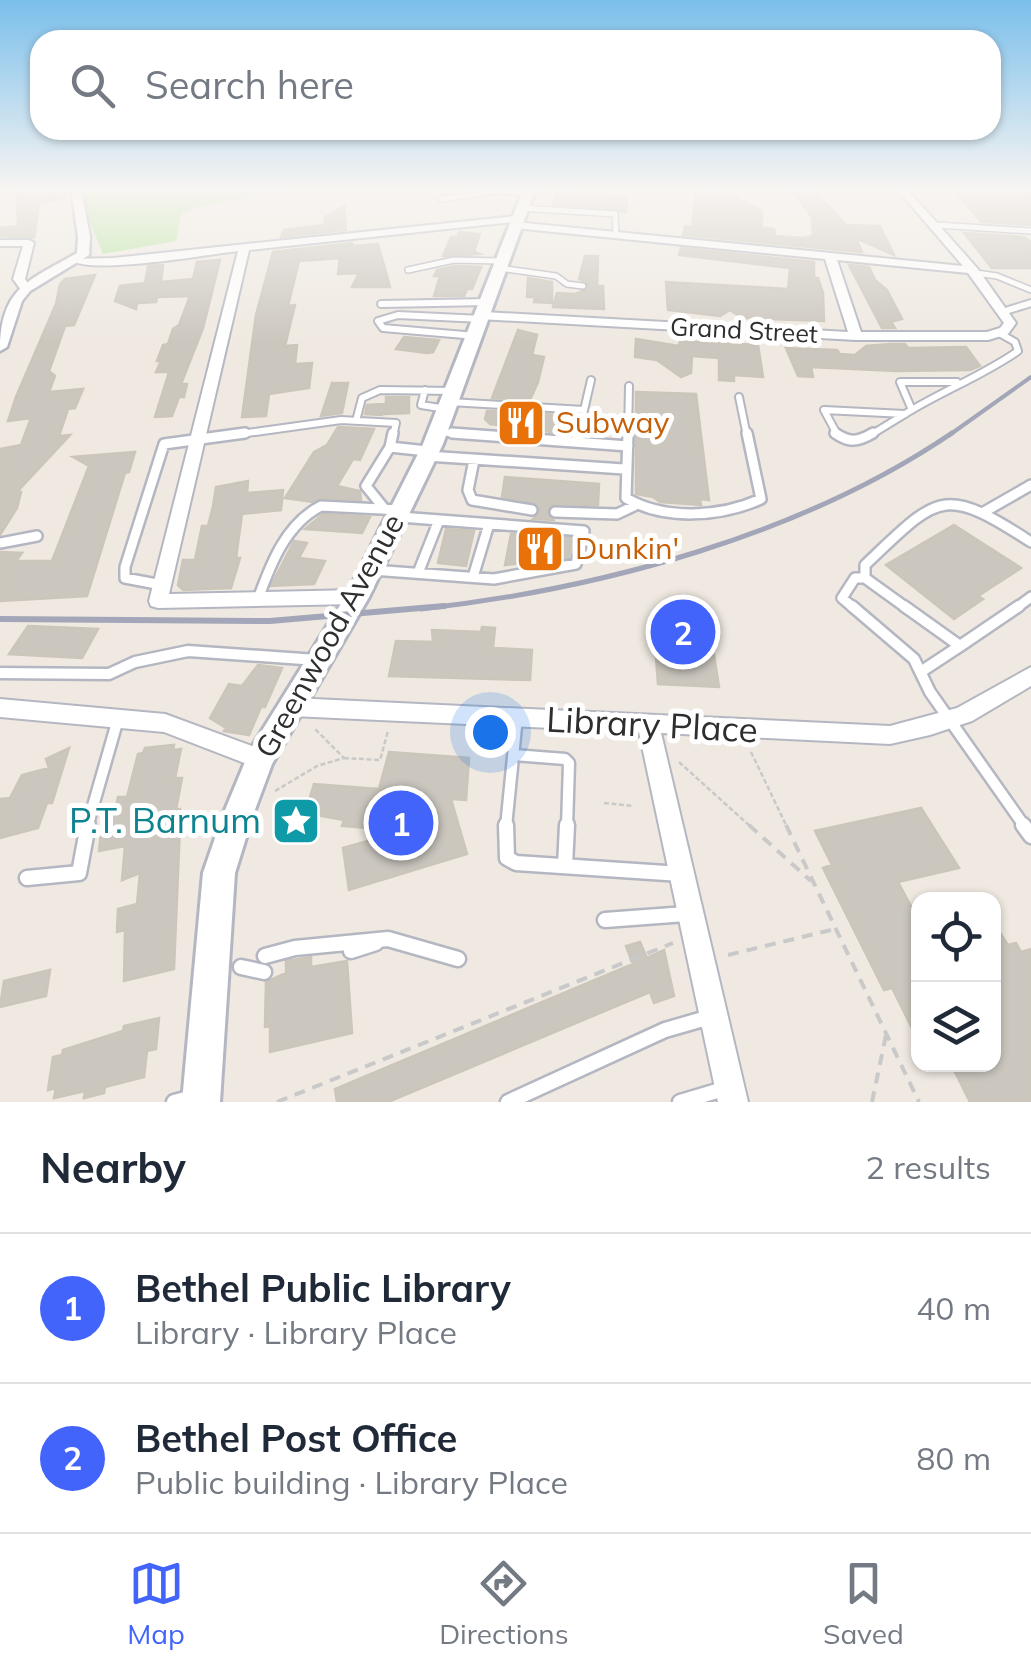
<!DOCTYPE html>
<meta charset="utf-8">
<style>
:root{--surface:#fff;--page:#f6f6f7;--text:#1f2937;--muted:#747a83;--line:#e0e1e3;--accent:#4264fb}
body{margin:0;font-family:Mulish,sans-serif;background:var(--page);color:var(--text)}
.controls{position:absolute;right:30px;bottom:30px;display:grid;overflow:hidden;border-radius:20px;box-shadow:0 2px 8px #0004}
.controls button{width:90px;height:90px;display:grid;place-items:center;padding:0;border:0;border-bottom:2px solid var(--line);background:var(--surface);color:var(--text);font:50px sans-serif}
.you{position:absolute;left:490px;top:732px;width:35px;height:35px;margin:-25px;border:8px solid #fff;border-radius:50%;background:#1a73e8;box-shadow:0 0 0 15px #1a73e833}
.badge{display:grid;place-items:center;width:65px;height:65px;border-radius:50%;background:var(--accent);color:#fff;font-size:32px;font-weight:700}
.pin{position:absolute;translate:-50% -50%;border:5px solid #fff;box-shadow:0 2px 10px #0006}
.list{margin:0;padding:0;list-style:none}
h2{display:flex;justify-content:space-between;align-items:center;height:130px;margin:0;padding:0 40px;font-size:42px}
h2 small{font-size:32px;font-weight:400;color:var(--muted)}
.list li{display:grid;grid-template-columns:65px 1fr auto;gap:30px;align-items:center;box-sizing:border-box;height:150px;padding:0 40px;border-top:2px solid var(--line)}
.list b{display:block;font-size:38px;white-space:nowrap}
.list p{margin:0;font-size:32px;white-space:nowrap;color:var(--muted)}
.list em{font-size:32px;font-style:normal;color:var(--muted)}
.icon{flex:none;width:55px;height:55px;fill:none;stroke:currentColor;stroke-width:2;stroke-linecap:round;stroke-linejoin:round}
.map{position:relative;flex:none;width:1031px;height:1102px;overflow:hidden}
.search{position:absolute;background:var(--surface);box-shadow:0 2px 8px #0004;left:30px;right:30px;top:30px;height:110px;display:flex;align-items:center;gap:25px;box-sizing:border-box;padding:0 35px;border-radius:30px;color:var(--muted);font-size:38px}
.sheet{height:430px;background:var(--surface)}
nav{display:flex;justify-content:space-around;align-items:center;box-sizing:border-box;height:140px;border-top:2px solid var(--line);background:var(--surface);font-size:28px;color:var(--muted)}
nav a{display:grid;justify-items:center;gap:5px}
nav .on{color:var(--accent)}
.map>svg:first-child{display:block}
</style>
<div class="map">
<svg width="1031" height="1102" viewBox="0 0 1031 1102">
<rect width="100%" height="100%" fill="#efe9e1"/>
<path fill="#b6e59e" d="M81,188H294L194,208L181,214L176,241L103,254L84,208Z"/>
<path fill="#cbc7bf" stroke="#cbc5ba" stroke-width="2.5" d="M17,188H66L67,197L39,203L34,238L0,236V228L18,226Z
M558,188L627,198L626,212L553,204Z
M697,188H716L762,211V228L774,229L775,236L803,238L813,236L812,217L790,188H812L846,225L880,226L894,255L856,238L862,252L683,235L685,226L692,227Z
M951,188H1031V225L982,222Z
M344,206L346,230L281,237L284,230L325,225L324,218Z
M459,232L480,234L474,251L480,254L443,256L451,237H457Z
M964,233L1024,237L1031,242V268H992Z
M352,243L353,246L378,244L390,287H352L359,273L338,274L340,258L299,261L288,306L295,305L285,346L297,345L295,364L312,363L309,388L269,394L266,416L242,417L256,315L273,252Z
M681,248L814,262V278H818L823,293L824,321L742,318L730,310L720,316L668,310L666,282L788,289L790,268L679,255Z
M585,256H598L597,286H603L604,309L553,307L557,293L575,294L588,289L587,282L579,279Z
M220,260L203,328L181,384H187L184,397H179L172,416L155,417L169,372H156L161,361H157L163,345L168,344L173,329L179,325L190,296L157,297L156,302L137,303L136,309L115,301L120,286L145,283L148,266L163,265L161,282L193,279L197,262Z
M849,265L869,267L875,280L887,290L902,319L891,322L895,328H882Z
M455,266L481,267L472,289H467L464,296H434L440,276H434L437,270Z
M95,275L74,325L65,326L49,371L55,376L49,392L83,389L75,408L68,409L59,436L70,435L17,492H21L17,508L0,535V449L21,445L31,418L8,421L16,397L56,304L60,284L65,279Z
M528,278L552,282V303L534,302L535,297H527Z
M518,330L537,335L532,355L544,357L538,382L530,400L492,398Z
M404,337L439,340L433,352L427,353L396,349Z
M636,339L679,346L680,341L758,345L763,377L734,375V381L719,380V358L692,356L691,373L681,377L657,360L635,357Z
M891,344H905L908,348L966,347L980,366L970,370L896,371L811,367L813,377L798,376L786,348L837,350L840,354L855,355L866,346Z
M332,383H348L342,413L321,416Z
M636,392L696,394L709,500L700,499L701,505L660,502L653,497L636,494Z
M386,397H409V413L385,414L386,409L382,415L365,414L367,405L386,404Z
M487,411L557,415L553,432L490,424L485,419Z
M338,427L374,429L360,460L353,459L337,486L360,491L361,500L321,498L313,502L285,498L314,452L327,445Z
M135,452L129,472L125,473L87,596L0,601V552L22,553L16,561H52L89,466L73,457Z
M505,477L599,484L598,505L554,504L547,511L553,520L533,519L540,512L536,503L502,497Z
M248,481L247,493L283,490L281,510L242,514L236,558H240L231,588L183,590L178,585L183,560H195L202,526H208L213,506L216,487Z
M323,514L370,517L362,533L305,529Z
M954,525L1021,568L978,596L983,599L954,619L886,565Z
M446,529L474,531L466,566L438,563Z
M511,534L573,538L569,557L505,565Z
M294,541L307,543L299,558L325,561L314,584L271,586Z
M674,604L698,605L699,618H708L719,687L658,684L653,616L675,617Z
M28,626L98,629L82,658L9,654Z
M482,627L495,628L493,648L532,650L530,680L389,676L396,641L433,642L432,630L481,632Z
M258,665L282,668L265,707H261L249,735L224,731L226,728L210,718L229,684L242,686Z
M174,745L173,750L181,749L175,778H182L176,810L180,809V825L174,969L124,981L125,930L117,932L118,909L137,904L140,873L122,880L125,846L99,851L103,816L114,815L118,797H127L138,754L143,753L145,748Z
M69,748L52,803H47L38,828L0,838V799L10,798L22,775L49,768L46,759Z
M389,752L469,758L466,800L451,799L467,854L349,890L343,848L404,831L342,826L344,820L305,813L314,784L379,789Z
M921,808L959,868L898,882L918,919V1040L892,988L884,990L823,868L832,865L815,831Z
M994,924L1008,945L1016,943L1021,952L1031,949V1102H970L951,1064H994Z
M640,942L647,958L664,950L674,996L654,1003L650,992L388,1102H337L335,1089L633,964L626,946Z
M311,957V967L347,961L352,1033L270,1052V1026L265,1027L266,982L286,973V961Z
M50,970L46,996L0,1007L4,981Z
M159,1018L156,1049L147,1051L144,1077L105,1087L104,1093L84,1098L85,1091L54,1098L56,1088L48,1090L53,1057L62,1055L63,1050L123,1031L124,1026Z"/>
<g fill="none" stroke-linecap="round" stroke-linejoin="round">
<g stroke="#b4b7c1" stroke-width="8">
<path id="service-far4" d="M441,199L494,191L528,193
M521,208L615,214L616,235
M937,225L1031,231
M499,268L556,276L567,284L583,286
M408,270L454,260L502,261
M976,273L997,276L1031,290"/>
</g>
<g stroke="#b4b7c1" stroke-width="10">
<path id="service-far3" d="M381,304L488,302
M1002,312L1031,303
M476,336L383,328L378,321L398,315L482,319
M425,390L421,405L447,409
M739,397L747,436
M450,402L584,410
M912,410L900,382H957
M905,414C942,391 982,376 1018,351L1015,342L999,333
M356,421L362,398L380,390L454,391
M438,432L486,436
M226,436L341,420L396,423L393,436
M578,436L591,380
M628,436L629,386
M838,436L824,410L905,414
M869,436L905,414"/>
</g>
<g stroke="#b4b7c1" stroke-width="14">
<path id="service-far2" d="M393,433L390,447L427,451
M452,433L628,446
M628,433L626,498C665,521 721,517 761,499L747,433
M835,433C849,443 858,442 873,433
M576,442L578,433
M427,456L624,469
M474,460L468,490L472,500L532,510
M383,507L366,486L390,447
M555,512L617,514L634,506
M984,512L1031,485
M0,543L37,536
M372,570L494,579L576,564L584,531L400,517
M418,573L439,520
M473,577L489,524
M865,578V565C939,495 942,484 1031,542
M162,585L125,578V567L164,444L245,433
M258,599C271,563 286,524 321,506L401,510
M855,609L842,598L855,578H865L908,609
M1015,609L1031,597"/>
</g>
<g stroke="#b4b7c1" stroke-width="15">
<path id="service-far1" d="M852,606L914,659L930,692L1025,827
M904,606L960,646L1019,606
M922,671L960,646
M0,673L109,674L135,662L188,651L317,660
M514,755L565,759L569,763L567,827
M87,827L118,719
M506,827L517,717"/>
</g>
<g stroke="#b4b7c1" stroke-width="19">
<path id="service" d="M506,825L507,858L516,863L681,874
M1023,825L1031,836
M565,866L567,825
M27,878L79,873L88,825
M605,920L686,914
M351,951L376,943
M265,956L295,948L388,939L458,959
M241,967L264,972
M174,1102L193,1097
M508,1102L665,1030L710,1017
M680,1102L727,1088"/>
</g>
<g stroke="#b4b7c1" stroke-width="4">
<path id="minor" d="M896,188H906L977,268L1016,323L1008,334L988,340H856L480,319L478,316L484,312L848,332L825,259L514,228L509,225L512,222L249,250L169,594L357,590L364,592L366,597L364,602L357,604L158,608L151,606L149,601L238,251C204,255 97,274 72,261L73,259L113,258L516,216L521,219L515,222L963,266ZM837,260L968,273L1004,323L1000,328L987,332H861Z
M0,240H29L34,243L25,279L31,288L29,290H21L13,279L23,246H0Z
M1031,667V686L972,721L930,735L890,744L661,733L748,1102H718L639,732L292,716L285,713L281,707L285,701L292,698L890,726L957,708Z
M0,699L165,714L268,752L271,759L268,766L260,769L164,732L0,717Z"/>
</g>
<g stroke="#b4b7c1" stroke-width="5">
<path id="tertiary" d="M71,188H81L90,237L89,255L30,291L22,301L7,347L0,351C0,288 28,281 77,253L78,237Z"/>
</g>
<g stroke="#b4b7c1" stroke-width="6">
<path id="secondary" d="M524,188H536L443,444L369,597L272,764L253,815L235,873L220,1102H182L203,873L223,815L250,750L347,594L423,444Z"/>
</g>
<path stroke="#c9c9c9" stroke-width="2.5" stroke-dasharray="5 2.5" stroke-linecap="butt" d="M751,752L787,827
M344,758L380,760L388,731
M679,762L751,827
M275,791L317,766L344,758L314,728
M604,803L633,806"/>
<path stroke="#c9c9c9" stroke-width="4" stroke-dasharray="11 8" stroke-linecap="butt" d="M749,825L811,881
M786,825L919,1102
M728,955L835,929
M277,1102L673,943
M872,1102L886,1035"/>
<use href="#service-far4" stroke="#fff" stroke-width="5"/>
<use href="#service-far3" stroke="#fff" stroke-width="6"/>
<use href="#service-far2" stroke="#fff" stroke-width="9"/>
<use href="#service-far1" stroke="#fff" stroke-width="10"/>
<use href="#service" stroke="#fff" stroke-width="14"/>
<use href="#minor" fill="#fff" fill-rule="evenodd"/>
<use href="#tertiary" fill="#fff" fill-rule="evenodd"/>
<use href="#secondary" fill="#fff" fill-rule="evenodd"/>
<path stroke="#a3a6b8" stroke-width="4" d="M948,436L1031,377"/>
<path stroke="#a3a6b8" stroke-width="5" d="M421,609C601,589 802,535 952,433"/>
<path stroke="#a3a6b8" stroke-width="6" d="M0,619L270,621L444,606"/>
</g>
<linearGradient id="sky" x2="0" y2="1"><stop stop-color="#7abfeb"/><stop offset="0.55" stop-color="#f8f5f2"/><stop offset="1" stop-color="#f8f5f2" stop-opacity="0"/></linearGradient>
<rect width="1031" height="343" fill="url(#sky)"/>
<defs>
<g id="restaurant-square" transform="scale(2.5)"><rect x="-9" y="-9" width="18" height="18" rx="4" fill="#e8710a" stroke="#fff"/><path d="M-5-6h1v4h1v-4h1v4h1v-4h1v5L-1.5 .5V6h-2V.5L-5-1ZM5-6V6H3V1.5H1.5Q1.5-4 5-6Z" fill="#fff"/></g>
<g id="sight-square" transform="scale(2.5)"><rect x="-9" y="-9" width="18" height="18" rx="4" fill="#0f9aa8" stroke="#fff"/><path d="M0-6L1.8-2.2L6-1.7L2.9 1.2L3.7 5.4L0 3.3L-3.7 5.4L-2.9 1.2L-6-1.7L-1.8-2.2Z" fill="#fff"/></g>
</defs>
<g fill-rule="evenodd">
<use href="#restaurant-square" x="521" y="423"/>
<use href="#restaurant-square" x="540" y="549"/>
<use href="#sight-square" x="296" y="821"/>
</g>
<g text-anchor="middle" stroke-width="10" stroke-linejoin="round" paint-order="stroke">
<g font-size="25" fill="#2e2e2e" stroke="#fff">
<text transform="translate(744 330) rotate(3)" y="9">Grand Street</text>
</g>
<g font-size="30" fill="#c56008" stroke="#fff" text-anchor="start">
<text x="556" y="433">Subway</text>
<text x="575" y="559">Dunkin'</text>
</g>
<g font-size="30" fill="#2e2e2e" stroke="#fff">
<text transform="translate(330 636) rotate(-61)" y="10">Greenwood Avenue</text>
</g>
<g font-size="35" fill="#2e2e2e" stroke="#fff">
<text transform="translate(652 725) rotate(3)" y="12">Library Place</text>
</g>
<g font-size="35" fill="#0d838f" stroke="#fff" text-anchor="end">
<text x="261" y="833">P.T. Barnum</text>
</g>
</g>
</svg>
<div class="controls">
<button><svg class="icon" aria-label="locate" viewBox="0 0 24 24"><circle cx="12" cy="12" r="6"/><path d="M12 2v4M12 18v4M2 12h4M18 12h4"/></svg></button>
<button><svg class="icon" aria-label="layers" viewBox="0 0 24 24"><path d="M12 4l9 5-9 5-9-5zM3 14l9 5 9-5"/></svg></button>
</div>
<div class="you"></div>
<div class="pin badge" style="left:401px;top:823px">1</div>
<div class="pin badge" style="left:683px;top:632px">2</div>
<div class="search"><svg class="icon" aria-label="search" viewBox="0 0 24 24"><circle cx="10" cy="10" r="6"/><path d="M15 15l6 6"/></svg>Search here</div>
</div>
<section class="sheet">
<h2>Nearby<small>2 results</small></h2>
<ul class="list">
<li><span class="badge">1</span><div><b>Bethel Public Library</b><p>Library · Library Place</p></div><em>40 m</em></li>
<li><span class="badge">2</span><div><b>Bethel Post Office</b><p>Public building · Library Place</p></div><em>80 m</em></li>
</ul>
</section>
<nav>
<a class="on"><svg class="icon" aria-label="map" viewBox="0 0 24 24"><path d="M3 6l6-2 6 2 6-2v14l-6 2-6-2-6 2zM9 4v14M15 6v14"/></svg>Map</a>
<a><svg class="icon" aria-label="directions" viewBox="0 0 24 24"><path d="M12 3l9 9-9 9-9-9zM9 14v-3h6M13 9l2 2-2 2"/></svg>Directions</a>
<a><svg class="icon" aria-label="saved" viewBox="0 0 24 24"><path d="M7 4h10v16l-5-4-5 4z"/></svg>Saved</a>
</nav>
